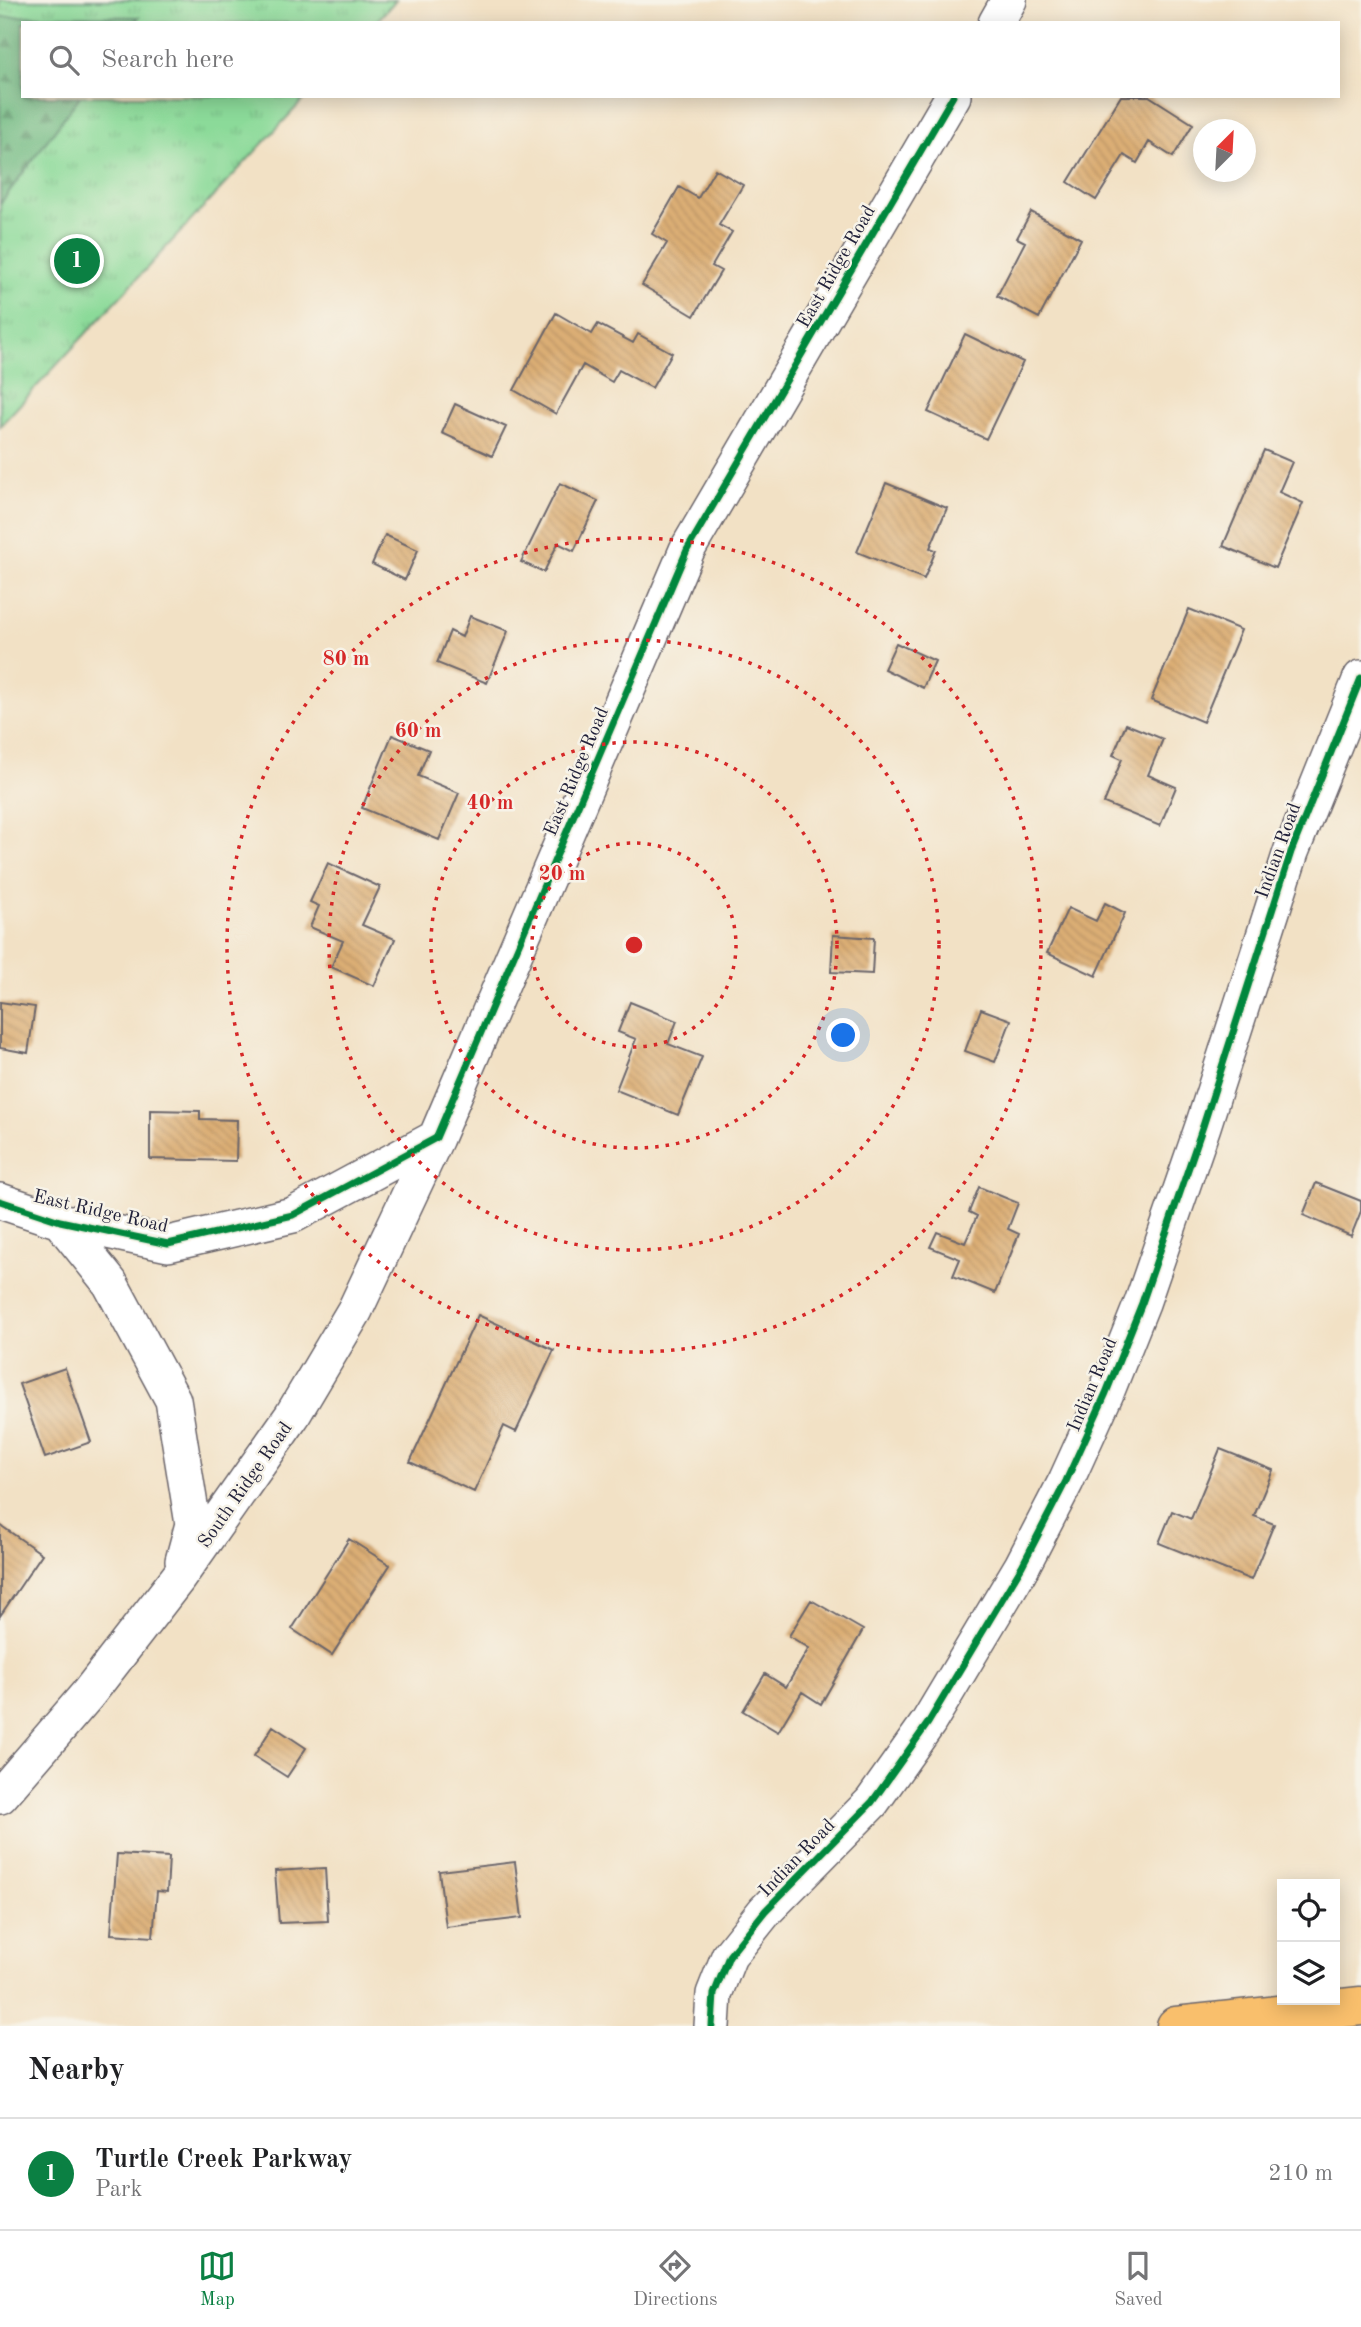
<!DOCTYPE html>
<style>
:root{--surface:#fff;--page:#f6f6f6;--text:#202124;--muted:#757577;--line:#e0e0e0;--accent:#0b8043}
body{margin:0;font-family:"Old Standard TT",serif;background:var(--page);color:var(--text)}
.controls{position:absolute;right:21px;bottom:21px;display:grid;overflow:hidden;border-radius:0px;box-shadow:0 4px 18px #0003}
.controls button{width:63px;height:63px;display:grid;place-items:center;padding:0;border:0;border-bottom:2px solid var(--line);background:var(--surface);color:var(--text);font:35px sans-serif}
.compass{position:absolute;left:1193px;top:119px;width:63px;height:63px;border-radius:50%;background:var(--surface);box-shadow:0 4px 18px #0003;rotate:24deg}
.you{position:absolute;left:844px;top:1036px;width:24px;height:24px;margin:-18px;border:5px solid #fff;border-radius:50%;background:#1a73e8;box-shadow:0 0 0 10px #1a73e833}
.badge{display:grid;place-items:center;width:46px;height:46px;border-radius:50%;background:var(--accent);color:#fff;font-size:23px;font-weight:700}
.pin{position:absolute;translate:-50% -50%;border:4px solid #fff;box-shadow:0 2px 7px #0006}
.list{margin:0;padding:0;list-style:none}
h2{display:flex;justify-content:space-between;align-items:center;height:91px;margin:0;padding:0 28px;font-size:30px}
h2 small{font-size:23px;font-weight:400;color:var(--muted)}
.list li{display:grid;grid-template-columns:46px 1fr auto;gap:21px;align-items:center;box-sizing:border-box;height:112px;padding:0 28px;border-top:2px solid var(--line)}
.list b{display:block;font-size:26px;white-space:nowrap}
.list p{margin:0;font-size:23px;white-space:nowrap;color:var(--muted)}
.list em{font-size:23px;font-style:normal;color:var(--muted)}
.icon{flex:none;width:38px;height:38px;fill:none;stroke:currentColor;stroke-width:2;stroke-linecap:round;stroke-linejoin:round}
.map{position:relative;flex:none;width:1361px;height:2026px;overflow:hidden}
.search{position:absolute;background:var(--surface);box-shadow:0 4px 18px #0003;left:21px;right:21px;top:21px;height:77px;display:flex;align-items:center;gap:18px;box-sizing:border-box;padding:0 24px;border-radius:0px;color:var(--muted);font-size:26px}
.sheet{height:203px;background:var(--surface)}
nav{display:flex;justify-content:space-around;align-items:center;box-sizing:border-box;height:98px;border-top:2px solid var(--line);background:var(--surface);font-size:19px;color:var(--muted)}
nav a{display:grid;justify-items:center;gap:4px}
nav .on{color:var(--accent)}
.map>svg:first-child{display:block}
</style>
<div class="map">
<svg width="1361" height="2026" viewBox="0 0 1361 2026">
<defs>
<pattern id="grass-tufts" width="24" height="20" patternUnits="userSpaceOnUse" patternTransform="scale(1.75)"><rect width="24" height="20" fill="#8bda99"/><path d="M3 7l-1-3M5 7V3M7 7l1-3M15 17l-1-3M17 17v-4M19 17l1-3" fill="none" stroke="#78bb85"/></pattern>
<pattern id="forest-firs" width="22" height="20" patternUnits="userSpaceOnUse" patternTransform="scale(1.75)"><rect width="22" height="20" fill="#70ba81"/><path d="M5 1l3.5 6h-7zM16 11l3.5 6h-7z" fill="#5c976b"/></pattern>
<pattern id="building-back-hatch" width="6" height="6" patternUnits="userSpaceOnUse" patternTransform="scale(1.75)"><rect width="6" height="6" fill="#dbae75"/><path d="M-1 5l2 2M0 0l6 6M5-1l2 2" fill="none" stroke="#bc9566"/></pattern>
</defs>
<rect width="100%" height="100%" fill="#f7f3e8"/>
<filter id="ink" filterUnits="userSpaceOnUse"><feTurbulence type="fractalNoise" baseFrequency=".0143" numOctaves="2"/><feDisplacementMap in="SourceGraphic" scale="14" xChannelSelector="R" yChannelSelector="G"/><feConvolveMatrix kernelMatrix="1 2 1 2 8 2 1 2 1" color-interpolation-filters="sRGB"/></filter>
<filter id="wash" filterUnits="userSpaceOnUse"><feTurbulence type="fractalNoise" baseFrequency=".00686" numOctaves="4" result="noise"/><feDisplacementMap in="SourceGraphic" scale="28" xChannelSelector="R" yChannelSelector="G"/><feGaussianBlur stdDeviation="1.57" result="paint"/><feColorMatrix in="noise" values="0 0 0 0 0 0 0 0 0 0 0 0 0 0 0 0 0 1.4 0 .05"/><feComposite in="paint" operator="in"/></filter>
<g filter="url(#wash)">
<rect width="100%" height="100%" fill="#f2e1c5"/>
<path fill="url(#grass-tufts)" stroke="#567e6a" stroke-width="2" d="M0,0H396L375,23H23V96H307L0,426Z"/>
<path fill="url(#forest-firs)" stroke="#496e5e" stroke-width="2" d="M37,16L139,17L134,23H23V96H80L0,204V17Z"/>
<g id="blocks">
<path fill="url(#building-back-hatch)" d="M1121,96H1149L1193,124L1173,157L1149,142L1137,163L1124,155L1096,200L1068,182Z
M715,169L743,185L719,225L732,232L712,266L721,271L694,316L642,285L667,243L652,234L679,187L698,198Z
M1031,212L1081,239L1039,318L997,296L1025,242L1017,238Z
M556,313L592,334L598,324L633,343L638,334L672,353L652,388L619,370L612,382L583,365L556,414L514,390Z
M965,334L1023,362L986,439L928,412Z
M455,404L506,427L492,456L442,433Z
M1264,450L1292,462L1279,492L1303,503L1275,568L1223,546Z
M560,483L598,501L574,551L558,543L544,572L521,562Z
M886,483L947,508L930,548L936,550L924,579L857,552Z
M385,535L418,550L405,580L372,564Z
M1189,609L1241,630L1203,722L1151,700Z
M470,616L508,631L487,683L437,663L450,631L462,637Z
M896,643L935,661L923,688L884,669Z
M1126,724L1163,739L1148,775L1176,787L1160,826L1104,803L1122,759L1113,755Z
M392,735L429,750L418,776L459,793L439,840L362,808Z
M328,863L380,887L362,925L395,939L374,986L331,967L343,941L310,927L319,906L310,902Z
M1105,903L1125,913L1096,976L1047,953L1068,908L1096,921Z
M833,935L874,938L872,974L831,972Z
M0,1002L35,1007L28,1053L0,1048Z
M630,1002L677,1021L668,1044L702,1057L678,1115L616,1090L636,1039L618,1032Z
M981,1009L1011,1020L995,1062L965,1051Z
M150,1110L200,1111V1119L237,1120L236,1161L150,1159Z
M1316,1183L1361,1201V1211L1351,1236L1303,1215Z
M979,1187L1018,1203L1008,1229L1019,1234L995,1293L953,1276L960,1259L930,1247L937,1232L965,1243L977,1216L969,1212Z
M478,1315L554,1350L516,1432L504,1426L474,1492L410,1462Z
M65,1368L91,1442L45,1458L19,1384Z
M1220,1449L1273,1470L1254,1516L1274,1524L1251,1580L1159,1543L1172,1511L1191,1519Z
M0,1525L42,1554L0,1616Z
M349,1539L390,1565L332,1655L292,1629Z
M811,1600L863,1630L821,1704L802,1692L778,1732L743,1711L765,1674L786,1687L809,1648L789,1636Z
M273,1726L306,1748L287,1777L254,1756Z
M117,1854L169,1857L167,1892L157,1891L153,1937L111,1934Z
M515,1862L522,1918L446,1927L439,1871Z
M325,1868L328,1921L279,1923L275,1871Z"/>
</g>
</g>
<g filter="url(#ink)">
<use href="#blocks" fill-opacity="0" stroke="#6b656b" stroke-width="2"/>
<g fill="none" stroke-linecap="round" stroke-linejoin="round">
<g stroke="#6b656b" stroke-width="38">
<path id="street" d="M996,23L1009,0
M0,1201L60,1221L168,1244L293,1215L436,1138L687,550L953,96
M60,1221L110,1283L173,1400L193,1524L183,1561
M0,1796L88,1694L178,1578L292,1416L355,1310L436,1138
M712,2026L714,1994L729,1956L765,1911L872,1802L928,1723L1022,1566L1066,1481L1106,1393L1142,1303L1203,1126L1291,852L1361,678"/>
</g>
<g stroke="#6b656b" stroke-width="41">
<path id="primary" d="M1176,2026L1361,2006"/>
</g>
<use href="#street" stroke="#fff" stroke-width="35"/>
<use href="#primary" stroke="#f9bf6c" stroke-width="38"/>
<g stroke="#f7f3e8" stroke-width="11">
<path id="cycleway" d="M0,1201L60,1221L168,1244L293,1215L436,1138L687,550L953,96
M712,2026L714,1994L729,1956L765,1911L872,1802L928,1723L1022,1566L1066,1481L1106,1393L1142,1303L1203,1126L1291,852L1361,678"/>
</g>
<use href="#cycleway" stroke="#00873e" stroke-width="7"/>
</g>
</g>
<g fill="none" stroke="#d62828" stroke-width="3.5" stroke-dasharray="3.5 7">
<circle cx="634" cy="945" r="102"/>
<circle cx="634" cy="945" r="203"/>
<circle cx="634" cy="945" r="305"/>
<circle cx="634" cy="945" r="407"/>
</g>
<g text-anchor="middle" stroke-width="5" stroke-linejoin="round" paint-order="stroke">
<g font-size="19" fill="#22223b" stroke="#f7f3e8">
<text transform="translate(835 266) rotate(-60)" y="7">East Ridge Road</text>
<text transform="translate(575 771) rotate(-67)" y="7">East Ridge Road</text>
<text transform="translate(1277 850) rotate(-70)" y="7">Indian Road</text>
<text transform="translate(101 1210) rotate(13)" y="7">East Ridge Road</text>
<text transform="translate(1091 1384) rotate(-67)" y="7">Indian Road</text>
<text transform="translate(244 1484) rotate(-55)" y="7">South Ridge Road</text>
<text transform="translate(796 1857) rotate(-46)" y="7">Indian Road</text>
</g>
</g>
<circle cx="634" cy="945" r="10" fill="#d62828" stroke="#f7f3e8" stroke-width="3.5"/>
<g font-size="21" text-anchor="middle" font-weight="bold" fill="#d62828" stroke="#f7f3e8" stroke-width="5" stroke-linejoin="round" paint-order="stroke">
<text x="346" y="665">80 m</text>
<text x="418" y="737">60 m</text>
<text x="490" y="809">40 m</text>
<text x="562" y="880">20 m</text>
</g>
</svg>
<div class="controls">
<button><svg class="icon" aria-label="locate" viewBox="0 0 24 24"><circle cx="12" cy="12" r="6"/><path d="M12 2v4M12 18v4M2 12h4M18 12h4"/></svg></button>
<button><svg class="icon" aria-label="layers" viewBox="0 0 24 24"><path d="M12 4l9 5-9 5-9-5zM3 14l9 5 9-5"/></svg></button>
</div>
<svg class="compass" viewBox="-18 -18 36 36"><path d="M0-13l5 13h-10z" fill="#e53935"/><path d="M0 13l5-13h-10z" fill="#757577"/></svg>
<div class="you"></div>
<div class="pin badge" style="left:77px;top:261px">1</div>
<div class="search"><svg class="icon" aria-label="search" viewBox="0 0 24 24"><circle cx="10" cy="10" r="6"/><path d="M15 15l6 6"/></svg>Search here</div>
</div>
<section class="sheet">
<h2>Nearby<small></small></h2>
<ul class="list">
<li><span class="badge">1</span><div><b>Turtle Creek Parkway</b><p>Park</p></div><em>210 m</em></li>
</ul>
</section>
<nav>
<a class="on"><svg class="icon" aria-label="map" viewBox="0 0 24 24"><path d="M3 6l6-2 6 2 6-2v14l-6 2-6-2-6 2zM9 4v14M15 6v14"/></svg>Map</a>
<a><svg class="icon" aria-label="directions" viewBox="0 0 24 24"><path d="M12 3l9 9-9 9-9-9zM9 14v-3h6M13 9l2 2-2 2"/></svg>Directions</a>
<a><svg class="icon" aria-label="saved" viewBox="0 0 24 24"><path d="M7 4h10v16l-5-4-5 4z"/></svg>Saved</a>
</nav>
